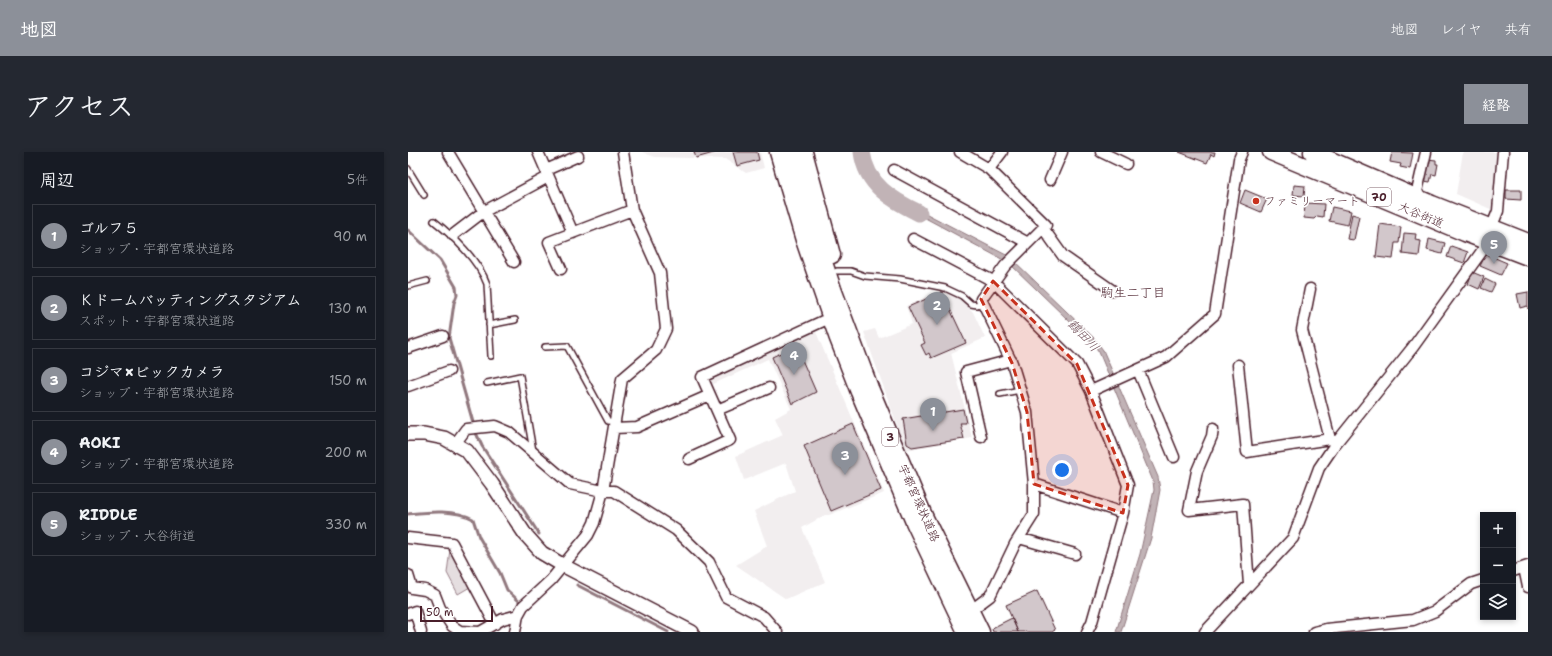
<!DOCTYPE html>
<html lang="ja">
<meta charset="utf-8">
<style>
:root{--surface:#171b24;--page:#242831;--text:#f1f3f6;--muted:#9ea1a6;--line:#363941;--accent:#8c9099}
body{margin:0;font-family:"Shantell Sans","Klee One",sans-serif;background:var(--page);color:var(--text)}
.controls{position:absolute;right:12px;bottom:12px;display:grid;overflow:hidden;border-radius:0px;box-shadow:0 2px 6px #0003}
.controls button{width:36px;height:36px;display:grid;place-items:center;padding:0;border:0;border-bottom:1px solid var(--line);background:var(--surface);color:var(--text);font:20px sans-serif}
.scale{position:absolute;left:12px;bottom:10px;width:73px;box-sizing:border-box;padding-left:4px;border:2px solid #4a1f2b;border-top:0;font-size:11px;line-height:14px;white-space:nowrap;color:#4a1f2b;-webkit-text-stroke:3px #fff;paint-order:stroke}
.you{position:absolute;left:654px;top:318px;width:14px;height:14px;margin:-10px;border:3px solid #fff;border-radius:50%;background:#1a73e8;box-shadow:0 0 0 6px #1a73e833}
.badge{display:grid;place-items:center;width:26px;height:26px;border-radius:50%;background:var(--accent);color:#fff;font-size:13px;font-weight:700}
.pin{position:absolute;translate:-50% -33px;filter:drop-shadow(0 1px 2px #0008)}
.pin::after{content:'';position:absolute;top:21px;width:14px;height:12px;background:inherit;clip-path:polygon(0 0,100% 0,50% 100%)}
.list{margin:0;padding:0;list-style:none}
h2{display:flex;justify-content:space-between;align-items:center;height:52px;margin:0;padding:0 16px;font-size:17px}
h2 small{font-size:13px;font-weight:400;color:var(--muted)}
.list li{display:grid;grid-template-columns:26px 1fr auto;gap:12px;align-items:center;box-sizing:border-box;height:64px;margin:0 8px 8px;padding:0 8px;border:1px solid var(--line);border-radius:0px}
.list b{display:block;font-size:15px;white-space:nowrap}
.list p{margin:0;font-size:13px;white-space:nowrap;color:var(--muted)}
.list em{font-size:13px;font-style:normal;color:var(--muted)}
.icon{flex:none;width:22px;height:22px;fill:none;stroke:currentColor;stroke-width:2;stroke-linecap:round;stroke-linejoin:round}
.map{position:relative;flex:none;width:1120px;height:480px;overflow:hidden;border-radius:0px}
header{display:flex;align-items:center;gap:24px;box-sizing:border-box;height:56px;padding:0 20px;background:var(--accent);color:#fff}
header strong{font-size:19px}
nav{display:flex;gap:22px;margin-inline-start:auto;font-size:14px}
.intro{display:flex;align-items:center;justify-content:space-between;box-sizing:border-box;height:96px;padding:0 24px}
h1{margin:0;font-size:28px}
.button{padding:10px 18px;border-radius:0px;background:var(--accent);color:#fff;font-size:14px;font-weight:700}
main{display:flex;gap:24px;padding:0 24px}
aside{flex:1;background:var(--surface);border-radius:0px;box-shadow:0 2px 6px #0003}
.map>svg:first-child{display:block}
</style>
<header>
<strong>地図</strong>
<nav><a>地図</a><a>レイヤ</a><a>共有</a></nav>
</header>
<div class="intro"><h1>アクセス</h1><a class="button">経路</a></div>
<main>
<aside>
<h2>周辺<small>5件</small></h2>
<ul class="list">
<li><span class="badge">1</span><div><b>ゴルフ５</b><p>ショップ · 宇都宮環状道路</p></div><em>90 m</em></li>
<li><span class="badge">2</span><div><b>Ｋドームバッティングスタジアム</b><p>スポット · 宇都宮環状道路</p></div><em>130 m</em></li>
<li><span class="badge">3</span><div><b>コジマ×ビックカメラ</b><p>ショップ · 宇都宮環状道路</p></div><em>150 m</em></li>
<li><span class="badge">4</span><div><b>AOKI</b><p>ショップ · 宇都宮環状道路</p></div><em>200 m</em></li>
<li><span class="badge">5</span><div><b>RIDDLE</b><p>ショップ · 大谷街道</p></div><em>330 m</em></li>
</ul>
</aside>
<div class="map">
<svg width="1120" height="480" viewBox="0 0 1120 480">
<rect width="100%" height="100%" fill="#fff"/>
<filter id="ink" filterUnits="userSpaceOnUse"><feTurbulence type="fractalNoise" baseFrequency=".025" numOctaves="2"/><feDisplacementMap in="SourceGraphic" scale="8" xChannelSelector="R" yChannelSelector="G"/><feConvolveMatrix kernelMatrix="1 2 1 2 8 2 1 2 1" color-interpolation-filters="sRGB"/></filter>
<g filter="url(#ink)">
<path fill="#f2eeef" d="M234,0H352L356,16L338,21L317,7L246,5Z
M1055,0H1090L1087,59L1048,42Z
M534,138L548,143L565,160L577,186L543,201L564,286L498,298L456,180L467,177L471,186L504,172L498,154Z
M408,180L476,341L421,363H417L394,376L417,430L378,447L328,413L359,394L346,359L387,339L378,311L336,328L328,304L375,283L367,266L383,257L360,207L301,234L298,226L387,187Z"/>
<path fill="#e5dee0" stroke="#987e86" d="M42,397L62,435L50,442L39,421Z"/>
<path fill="#c1b3b6" stroke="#91787e" d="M453,0H457L459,11L463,22L470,31L494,49L602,105L686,186L695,198L750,325L752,338L743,386L713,480H708L732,402L746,338L745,329L691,200L686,193L601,111L493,53L473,37L465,30L460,23L454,10Z"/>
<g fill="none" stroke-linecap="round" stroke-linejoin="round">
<path stroke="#91787e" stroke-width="3" d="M0,78L32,108L48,135L49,143L46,151L41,186L68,281L74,294L131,382
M0,362C20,360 46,357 65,367L71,385L92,421L99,438L113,451L115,449
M169,433L260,480"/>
<path stroke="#c1b3b6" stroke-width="17" d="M454,0C458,33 484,48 511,61"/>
</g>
<path fill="#d2c7cb" stroke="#4a1f2b" d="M286,0H309L288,6Z
M325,0H349L351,8L329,14Z
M771,0H807L806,4L803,2L799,11Z
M984,0L1005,1L1002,17L992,15L993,12L982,10Z
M1020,7L1028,8V12H1030L1028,23L1024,22L1022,30L1016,29Z
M886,33L897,34L896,44L885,43Z
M837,38L859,47L853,60L832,51Z
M1098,38H1113V48L1098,47Z
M897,51L916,52L915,65L909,64L906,67L896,66Z
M924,55L943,59L940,73L921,69Z
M944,62L951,64L946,88L939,87Z
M972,72L993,75L991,91H987L985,107L968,105Z
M996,81L1008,82L1007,88L1013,89L1011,104L994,102Z
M1021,87L1037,91L1034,102L1019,98Z
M1043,94L1060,100L1056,111L1039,105Z
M1078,102L1099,111L1093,123L1072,114Z
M1064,120L1076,125L1071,137L1060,132Z
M1077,127L1087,132L1083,140L1073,136Z
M534,140L558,191L523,206L521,201L518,203L513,193L517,191L500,155Z
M1120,140V157L1119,154L1112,156L1109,142Z
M388,194L408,240L384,252L364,205Z
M555,257L558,271H552L556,287L504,295L499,292L495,267Z
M445,272L473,338L423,359L396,294Z
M629,439L647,478L644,480H610L598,453Z
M604,466L610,480H585L584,477L586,475Z"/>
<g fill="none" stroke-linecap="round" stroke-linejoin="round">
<g stroke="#4a1f2b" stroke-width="8">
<path id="service" d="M0,17L16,43
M26,69C45,84 71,109 79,132L83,204
M429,119H443L457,124L492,127L537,136L554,144L563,152L569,153L574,150
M0,134L19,129
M81,173L107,168
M137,195L159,194L200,269L207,270
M79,231L112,224L125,299
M592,242L612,238"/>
</g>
<g stroke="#4a1f2b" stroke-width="13">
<path id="minor" d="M40,0L106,110
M130,0L165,81
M552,0L581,17L638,73L597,114L573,147L604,211L619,260L626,332V362L607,392L582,444L562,459
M693,0L718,12
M581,17L594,0
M138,18L170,4
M486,18L620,91
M642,28L654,0
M1008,44L1018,0
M635,76L655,104L704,138
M45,83L75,60L140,25
M505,87L585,129L669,212L683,239
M153,117L141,90L224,58
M902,137L894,178L922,287
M0,196L35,184
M830,213L839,300L922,287L928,291
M730,218L766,305
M0,234L41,219
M309,258L361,236
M206,276L229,275L302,243
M805,277L804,284L789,319L781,358L835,352L841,433
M573,285L558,220L603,208
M47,292L58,277L87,274L101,280L162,332L195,339H206L268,378L301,410L318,445L356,465L369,480
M281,307L322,288L294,225L415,169
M626,332L715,361
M0,386L44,391L87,472
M611,386L667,402
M1116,416L1120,435
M1105,419L1120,414
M0,423L4,436L17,438L27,443L32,456L44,474L52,479L72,480L95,467L110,463
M0,462L7,459L13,480
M107,480L110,463L115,454L143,428L180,383L186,371L195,339L214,227L248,198L258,177L252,121L224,58L215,0
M679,480L684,470L715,361L720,333L683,239L758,205L807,162L831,7L834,0
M797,480L885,386L911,316L928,291L1005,195L1074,99L1090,59L1095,0
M906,480L918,477L1005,468L1027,459L1063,432L1075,428"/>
</g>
<g stroke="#4a1f2b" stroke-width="16">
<path id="tertiary" d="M0,282H16L36,286L59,299L84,332L117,382L134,401L156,414L284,480"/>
</g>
<g stroke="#4a1f2b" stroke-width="19">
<path id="primary" d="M370,0L396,88L429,184L451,240L506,370L558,480
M383,0L407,84L425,137L462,236L517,366L573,480
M396,0L424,103
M863,0L1057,81L1120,105
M904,0L1024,52L1120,90"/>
</g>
<use href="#service" stroke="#fff" stroke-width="5"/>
<use href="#minor" stroke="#fff" stroke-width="10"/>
<use href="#tertiary" stroke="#fff" stroke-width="13"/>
<use href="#primary" stroke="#fff" stroke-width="16"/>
</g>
</g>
<path fill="#c8321e" fill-opacity="0.2" stroke="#c8321e" stroke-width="3" stroke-dasharray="8 5" stroke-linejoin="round" d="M585,129L669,212L720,333L715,361L626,332L619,260L604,211L573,147Z"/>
<circle fill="#c8321e" stroke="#fff" stroke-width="1.5" cx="848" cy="49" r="4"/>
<g text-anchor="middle" stroke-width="3" stroke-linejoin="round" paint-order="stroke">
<g fill="#fff" stroke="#80626b" stroke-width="1">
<rect x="959" y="36" width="24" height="18" rx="3"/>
<rect x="474" y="276" width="16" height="18" rx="3"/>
</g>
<g font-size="11" font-weight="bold" fill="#4a1f2b">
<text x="971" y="49">70</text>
<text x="482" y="289">3</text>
</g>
<g font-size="12" fill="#4a1f2b" stroke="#fff" text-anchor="start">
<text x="856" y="53">ファミリーマート</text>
</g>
<g font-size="12" fill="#4a1f2b" stroke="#fff">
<text transform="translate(1013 63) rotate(23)" y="4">大谷街道</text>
<text transform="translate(511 351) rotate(66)" y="4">宇都宮環状道路</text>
</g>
<g font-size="13" fill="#4a1f2b" stroke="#fff">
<text x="725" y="145">駒生二丁目</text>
</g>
<g font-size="13" font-style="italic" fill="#74535c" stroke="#fff">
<text transform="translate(676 183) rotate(47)" y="5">鶴田川</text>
</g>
</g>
</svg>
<div class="controls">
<button>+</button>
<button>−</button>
<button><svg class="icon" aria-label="layers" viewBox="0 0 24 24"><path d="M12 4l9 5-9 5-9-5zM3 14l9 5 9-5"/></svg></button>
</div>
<div class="scale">50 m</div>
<div class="you"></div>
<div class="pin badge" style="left:525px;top:279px">1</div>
<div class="pin badge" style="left:529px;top:173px">2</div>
<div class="pin badge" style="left:437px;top:323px">3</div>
<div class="pin badge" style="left:386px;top:223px">4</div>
<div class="pin badge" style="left:1086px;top:112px">5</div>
</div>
</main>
